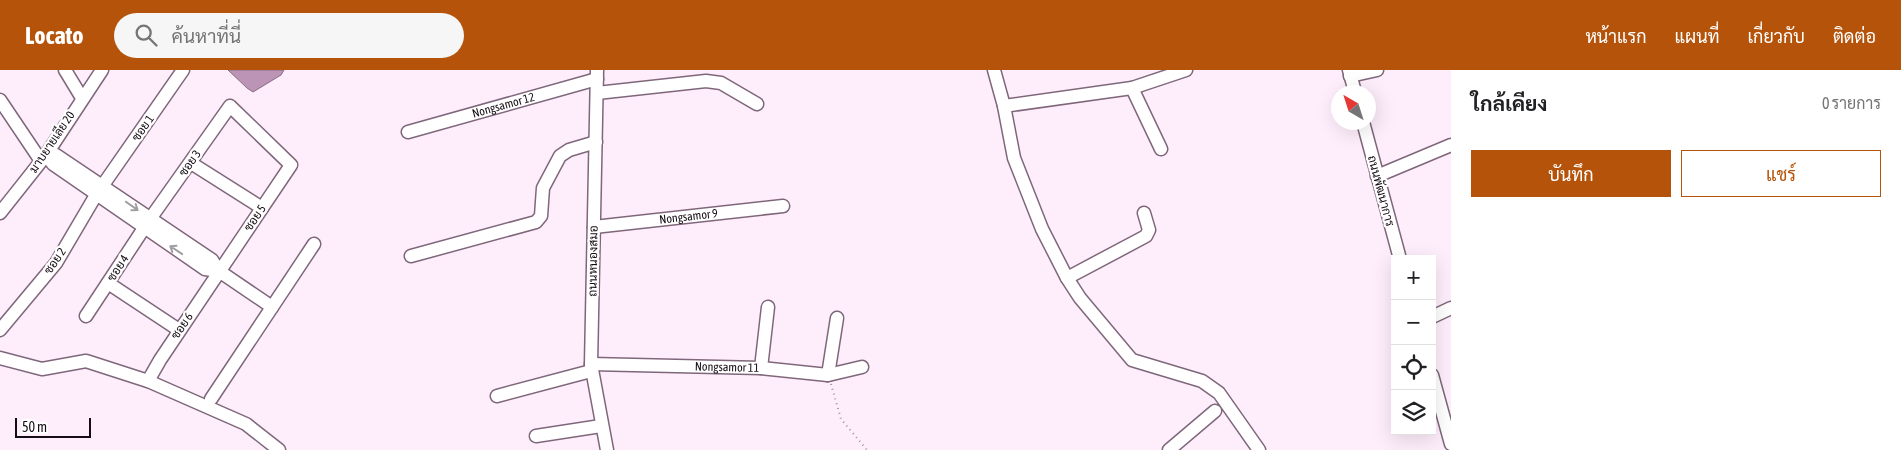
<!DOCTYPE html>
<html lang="th">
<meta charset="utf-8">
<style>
:root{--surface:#fff;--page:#f6f6f6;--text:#202124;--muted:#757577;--line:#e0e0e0;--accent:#b45309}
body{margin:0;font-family:"Asap Condensed",Sarabun,sans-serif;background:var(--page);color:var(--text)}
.controls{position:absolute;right:15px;bottom:15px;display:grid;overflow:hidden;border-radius:0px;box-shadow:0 5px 20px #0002}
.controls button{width:45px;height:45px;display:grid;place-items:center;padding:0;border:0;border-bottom:1px solid var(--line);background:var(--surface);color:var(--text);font:25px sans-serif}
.compass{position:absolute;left:1331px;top:15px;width:45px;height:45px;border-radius:50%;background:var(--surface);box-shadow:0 5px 20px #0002;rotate:321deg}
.scale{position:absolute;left:15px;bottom:12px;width:76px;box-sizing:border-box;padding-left:5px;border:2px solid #150c14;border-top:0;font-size:14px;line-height:18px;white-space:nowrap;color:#150c14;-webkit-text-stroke:4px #fff;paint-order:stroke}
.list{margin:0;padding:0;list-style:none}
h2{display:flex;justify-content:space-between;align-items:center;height:65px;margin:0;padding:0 20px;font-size:21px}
h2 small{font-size:16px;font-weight:400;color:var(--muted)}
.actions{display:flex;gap:10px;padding:15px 20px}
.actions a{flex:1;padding:11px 0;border:1px solid var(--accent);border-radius:0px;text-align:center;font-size:18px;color:var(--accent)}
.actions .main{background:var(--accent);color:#fff}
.icon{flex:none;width:28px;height:28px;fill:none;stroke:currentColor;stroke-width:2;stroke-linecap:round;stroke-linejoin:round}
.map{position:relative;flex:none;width:1451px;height:380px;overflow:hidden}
header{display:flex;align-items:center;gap:30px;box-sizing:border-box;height:70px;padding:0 25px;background:var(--accent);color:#fff}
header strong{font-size:24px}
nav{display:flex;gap:28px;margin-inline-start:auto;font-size:18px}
.search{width:350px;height:45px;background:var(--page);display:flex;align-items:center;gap:12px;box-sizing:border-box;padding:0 18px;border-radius:28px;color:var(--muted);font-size:19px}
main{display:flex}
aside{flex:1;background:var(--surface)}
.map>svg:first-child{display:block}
</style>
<header>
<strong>Locato</strong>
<div class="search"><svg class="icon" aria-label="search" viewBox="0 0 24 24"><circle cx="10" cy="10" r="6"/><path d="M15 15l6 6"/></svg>ค้นหาที่นี่</div>
<nav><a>หน้าแรก</a><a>แผนที่</a><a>เกี่ยวกับ</a><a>ติดต่อ</a></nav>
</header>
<main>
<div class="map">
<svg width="1451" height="380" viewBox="0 0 1451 380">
<rect width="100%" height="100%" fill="#feedfb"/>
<path fill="#bc95b6" stroke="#8a6c85" d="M228,0H284L281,5L253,22L247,18Z"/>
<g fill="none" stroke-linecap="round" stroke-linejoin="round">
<g stroke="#7f677b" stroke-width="15">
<g id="minor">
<path d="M65,0L82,28"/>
<path d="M597,0L591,294L607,380"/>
<path d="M994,0L1004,36L1014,88L1042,159L1067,208L1080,228L1132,290L1202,311L1219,323L1259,380"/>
<path d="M1349,0L1355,22"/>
<path d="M1350,6L1377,0"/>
<path d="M1132,18L1161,79"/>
<path d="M597,23L706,11L721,13L757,34"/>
<path d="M0,30L41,91"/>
<path d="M1004,36L1132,18L1186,0"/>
<path d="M1363,52L1400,189"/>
<path id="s1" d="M408,62L597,9"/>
<path d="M46,85L53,94L205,199L219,201L272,237"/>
<path d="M46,85H56L212,190L219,201"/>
<path d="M191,93L262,138"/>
<path d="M1377,106L1451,75"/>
<path d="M0,143L46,85L102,0"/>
<path id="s2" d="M594,157L783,136"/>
<path d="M411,186L536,152L541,146L543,118L560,86L569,80L596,72"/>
<path d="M1067,208L1146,166L1149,160L1144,143"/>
<path d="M108,213L179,260"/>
<path d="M86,246L150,149L230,36L291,95L160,290L148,311"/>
<path d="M1432,247L1451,238"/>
<path d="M0,260L56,193L96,125L183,0"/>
<path d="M0,288L42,299L86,291L148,311L246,354L279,380"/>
<path id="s3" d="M591,294L761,298L828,305L862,297"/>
<path d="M761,298L768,237"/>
<path d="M828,305L837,248"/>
<path d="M1432,305L1451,374"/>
<path d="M497,326L591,301"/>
<path d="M211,329L314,174"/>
<path d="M536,366L601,356"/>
<path d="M1169,380L1215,341"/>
</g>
</g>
<path stroke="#a0929e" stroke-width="2" stroke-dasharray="1 4" stroke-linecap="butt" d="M831,314L841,349L867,380"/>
<use href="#minor" stroke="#fff" stroke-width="12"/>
</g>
<defs><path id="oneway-shaft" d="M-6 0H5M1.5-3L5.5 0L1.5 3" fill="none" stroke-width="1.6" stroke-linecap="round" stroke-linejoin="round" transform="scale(1.25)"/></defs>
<g stroke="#a19ea1">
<use href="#oneway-shaft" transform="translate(132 136) rotate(35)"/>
<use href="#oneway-shaft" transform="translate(176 180) rotate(-146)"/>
</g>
<g text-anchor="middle" stroke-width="4.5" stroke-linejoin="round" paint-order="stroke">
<g font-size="12" fill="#150c14" stroke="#fff">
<text dy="4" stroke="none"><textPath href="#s1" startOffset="99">Nongsamor 12</textPath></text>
<text transform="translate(143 58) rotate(-55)" y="4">ซอย 1</text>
<text transform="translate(52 72) rotate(-56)" y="4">มาบยายเลีย 20</text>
<text transform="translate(190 93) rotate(-55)" y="4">ซอย 3</text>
<text transform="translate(1381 121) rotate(75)" y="4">ถนนพัฒนาการ</text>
<text dy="4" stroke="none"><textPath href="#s2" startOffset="95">Nongsamor 9</textPath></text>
<text transform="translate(255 148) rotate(-56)" y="4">ซอย 5</text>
<text transform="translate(55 191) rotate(-56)" y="4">ซอย 2</text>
<text transform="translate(593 191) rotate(-89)" y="4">ถนนหนองสมอ</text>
<text transform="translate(118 198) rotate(-57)" y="4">ซอย 4</text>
<text transform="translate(182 256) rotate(-56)" y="4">ซอย 6</text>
<text dy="4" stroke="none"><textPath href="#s3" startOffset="136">Nongsamor 11</textPath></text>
</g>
</g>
</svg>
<div class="controls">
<button>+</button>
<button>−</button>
<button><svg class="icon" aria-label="locate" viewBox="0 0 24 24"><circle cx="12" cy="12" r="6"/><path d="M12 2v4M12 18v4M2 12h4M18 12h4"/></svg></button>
<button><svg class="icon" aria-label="layers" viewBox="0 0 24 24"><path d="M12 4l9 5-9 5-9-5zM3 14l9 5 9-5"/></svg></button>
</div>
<svg class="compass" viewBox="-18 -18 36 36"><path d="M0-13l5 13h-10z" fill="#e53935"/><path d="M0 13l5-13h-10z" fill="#757577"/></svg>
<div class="scale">50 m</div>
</div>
<aside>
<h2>ใกล้เคียง<small>0 รายการ</small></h2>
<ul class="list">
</ul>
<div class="actions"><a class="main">บันทึก</a><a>แชร์</a></div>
</aside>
</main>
